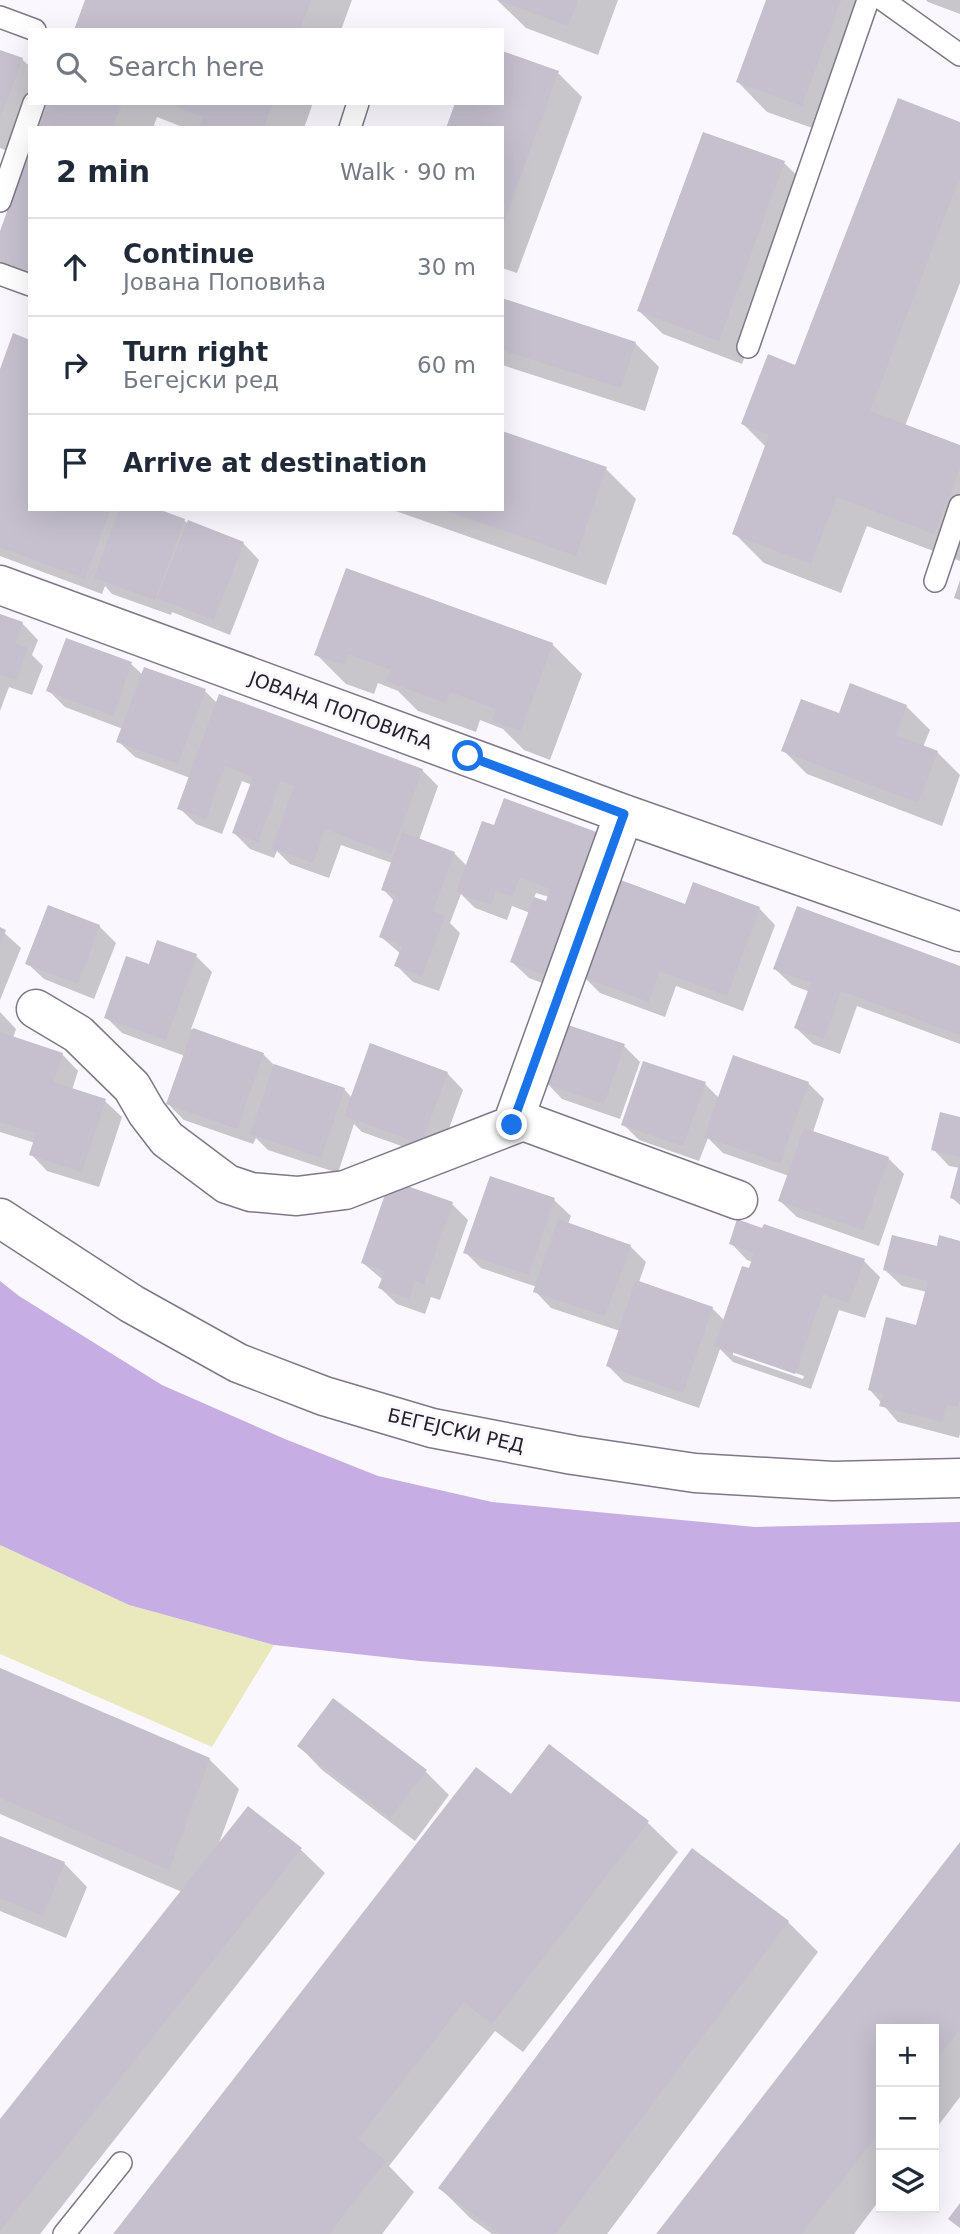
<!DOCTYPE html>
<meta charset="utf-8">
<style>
:root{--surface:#fff;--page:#f6f6f7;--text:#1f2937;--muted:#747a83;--line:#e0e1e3}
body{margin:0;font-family:"DejaVu Sans",sans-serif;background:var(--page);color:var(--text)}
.controls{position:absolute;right:21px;bottom:21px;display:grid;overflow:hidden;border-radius:0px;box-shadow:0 7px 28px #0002}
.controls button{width:63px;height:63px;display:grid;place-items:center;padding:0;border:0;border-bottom:2px solid var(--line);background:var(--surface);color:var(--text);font:35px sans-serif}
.stop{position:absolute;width:21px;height:21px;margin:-16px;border:5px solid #1a73e8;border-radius:50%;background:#fff}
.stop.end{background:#1a73e8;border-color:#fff;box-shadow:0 2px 7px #0008}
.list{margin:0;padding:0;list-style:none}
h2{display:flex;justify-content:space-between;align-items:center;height:91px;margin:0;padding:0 28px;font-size:30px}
h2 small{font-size:23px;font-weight:400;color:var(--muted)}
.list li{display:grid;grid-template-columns:46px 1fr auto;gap:21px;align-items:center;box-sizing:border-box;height:98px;padding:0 28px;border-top:2px solid var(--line)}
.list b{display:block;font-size:26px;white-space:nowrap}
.list p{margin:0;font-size:23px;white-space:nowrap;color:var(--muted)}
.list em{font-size:23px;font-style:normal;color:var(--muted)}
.icon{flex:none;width:38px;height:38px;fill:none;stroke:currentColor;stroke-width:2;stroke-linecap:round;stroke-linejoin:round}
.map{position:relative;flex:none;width:960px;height:2234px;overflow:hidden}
.search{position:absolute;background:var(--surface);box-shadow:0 7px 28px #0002;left:28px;top:28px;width:476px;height:77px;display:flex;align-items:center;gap:18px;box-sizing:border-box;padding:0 24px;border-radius:0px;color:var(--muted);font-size:26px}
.panel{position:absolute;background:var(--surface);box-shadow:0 7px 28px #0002;left:28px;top:126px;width:476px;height:385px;border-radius:0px}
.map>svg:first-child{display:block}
</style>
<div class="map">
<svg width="960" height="2234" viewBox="0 0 960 2234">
<rect width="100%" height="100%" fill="#faf8fe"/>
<path fill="#eae9be" d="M0,1545L129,1605L274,1645L212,1747L0,1654Z"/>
<path fill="#c6aee5" d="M0,1281L19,1296L162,1385L285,1439L378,1476L492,1502L755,1527L960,1522V1702L420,1661L274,1645L129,1605L0,1545Z"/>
<path fill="#0003" fill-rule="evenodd" d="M87,0H352L341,30H76Z
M497,0H618L598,55L526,28Z
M767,0H881L832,135L767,112L738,82Z
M926,0H960V14L928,2Z
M0,52L22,59L30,67V98L10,152L0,148Z
M558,73L582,97L517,273L502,268V103Z
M49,103H313L304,128H185L157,117L153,128H40Z
M960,124V283L905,426L960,447V561L867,526L841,593L764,563L734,533L767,448L743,424L796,367Z
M30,156V289L0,264V236Z
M784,163L808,186L742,364L663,334L639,311Z
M502,300L635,343L659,367L645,411L502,365Z
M30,341V509H153L184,520L188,524L243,543L259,560L230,635L172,612L171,615L112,594L105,586L102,594L0,556V375Z
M606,469L636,499L606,585L390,509H502Z
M0,615L22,623L38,640L32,655L43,666L32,695L9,687L0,711Z
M552,644L582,674L550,760L524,750L503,729L480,720L476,732L418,711L398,691L378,683L374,694L346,684L316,654Z
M131,664L143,675L205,691L218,704L422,770L438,786L419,840L454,853L468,867L495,827L602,836L566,992L529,978L512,962L530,913L512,906L507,920L475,908L461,894L450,923L460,933L439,991L413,982L397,966L401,954L381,937L394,901L383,889L392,863L341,845L329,878L290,864L277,851L274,858L250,849L234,833L252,785L242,781L222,834L196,824L179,808L190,778L135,757L118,741L123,729L65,707L49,691ZM536,893L549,897L547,903L534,898Z
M906,706L930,730L923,747L937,752L960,775L942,826L807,774L783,750L840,715Z
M686,906L759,908L775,925L743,1011L676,986L665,1017L600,993L584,977Z
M99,926L116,943L94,999L44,979L27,963Z
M0,929L21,948L0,1000Z
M196,956L212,972L191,1029L263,1054L275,1066L344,1089L352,1098L447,1073L463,1090L438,1159L362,1132L354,1124L338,1173L268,1150L256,1138L253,1144L184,1120L168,1104L185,1056L122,1033L106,1017L150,966Z
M960,968V1044L857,1006L840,1054L813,1044L796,1028L810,992L792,985L775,969Z
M0,1012L16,1029L13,1038L62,1054L78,1071L72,1090L105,1101L122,1117L99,1187L47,1171L31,1154L35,1143L0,1132Z
M624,1046L640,1062L620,1119L562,1099L546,1082Z
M808,1083L824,1099L813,1132L888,1158L904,1174L879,1246L797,1217L780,1201L789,1176L723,1153L708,1138L699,1161L639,1140L623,1124L705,1084L720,1099Z
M960,1119V1205L952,1198L960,1168L949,1166L933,1149Z
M554,1200L571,1216L568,1224L630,1246L646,1262L639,1282L712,1308L725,1321L753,1262L747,1260L731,1243L864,1261L880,1277L865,1318L839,1310L811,1389L733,1362L720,1349L699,1408L624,1382L608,1366L620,1331L551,1308L535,1291L537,1287L481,1268L465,1252ZM733,1351L804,1376L803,1379L733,1355Z
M452,1204L468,1220L440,1300L431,1297L425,1314L397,1304L380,1288L383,1280L363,1263Z
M960,1242V1433L959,1438L898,1422L870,1390L918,1327L927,1292L902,1286L885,1270L938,1248Z
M0,1670L209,1759L239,1789L219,1843L248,1808L301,1850L325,1873L40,2234H0V2122L182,1892L0,1814Z
M334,1701L426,1772L449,1795L415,1841L322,1770L299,1746Z
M550,1746L648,1823L678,1852L523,2052L495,2031L389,2166L414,2192L382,2234H115L511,1796Z
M0,1837L64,1863L87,1887L66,1938L0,1911Z
M960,1845V2097L934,2131V2029H881V2198L854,2234H658Z
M692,1851L788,1922L818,1952L607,2234H492L470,2218L440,2188Z"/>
<path fill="#c5bfce" d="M85,0H311L300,30H74Z
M498,0H578L568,26Z
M766,0H841L802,106L736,82Z
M0,50L23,58L0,119Z
M502,51L559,71L503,225L502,128H446L455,103H502Z
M898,98L960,122V177L870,411L960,445V468L934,534L837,497L811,564L732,534L769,435L741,424L768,354L795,365Z
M47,103H122L112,128H38Z
M167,103H273L264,128H198L203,117Z
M703,132L785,161L719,341L637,311Z
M29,151H30V271L0,260V231Z
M502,298L636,342L621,388L502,350Z
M13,333L30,340V488L28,493L30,494V509H111L85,579L0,547V369Z
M502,431L607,467L576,556L444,510L502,509Z
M119,509H158L185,519L155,600L94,578Z
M188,520L244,542L214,620L157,598Z
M346,568L553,643L521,731L492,721L496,709L450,692L446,703L386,681L391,670L348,654L344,665L314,655Z
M960,580V600L954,598Z
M0,614L23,622L15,643L28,648L16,680L0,674Z
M66,638L132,662L113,716L46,691Z
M144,667L206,689L178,764L116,742Z
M850,683L907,705L896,735L938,751L918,803L781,751L801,699L839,713Z
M219,694L423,769L391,854L325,829L313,863L272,848L294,786L281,781L258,842L232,833L253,777L225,766L206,819L177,809Z
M504,798L602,834L550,977L510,962L534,897L546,901L550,889L520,877L512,897L496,891L491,905L456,892L482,821L494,825Z
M402,832L455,852L433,911L445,916L422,976L394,966L402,946L379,937L395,895L381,890Z
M618,879L685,904L693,882L760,907L727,996L660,971L649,1002L582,977Z
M48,905L100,925L78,984L25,964Z
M797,906L960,966V1035L841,991L824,1039L794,1028L811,983L773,969Z
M0,927L6,930L0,944Z
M157,940L197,954L166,1040L104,1018L126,956L149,964Z
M565,1024L625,1044L604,1104L544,1083Z
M193,1028L264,1053L237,1129L166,1104Z
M0,1032L63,1053L53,1082L106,1099L82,1172L29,1155L36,1133L0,1122Z
M370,1043L448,1072L421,1144L344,1116Z
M733,1055L809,1082L780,1163L704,1137Z
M643,1061L706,1082L683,1146L621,1125Z
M274,1064L345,1088L321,1158L250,1134Z
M940,1112L960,1117V1157L931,1150Z
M804,1128L889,1157L863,1230L778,1201Z
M959,1164L960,1165V1201L950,1198Z
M490,1176L555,1198L529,1275L463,1253Z
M390,1180L453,1202L424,1285L415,1281L409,1299L378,1288L385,1271L361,1263Z
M558,1219L631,1245L605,1316L533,1292Z
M737,1219L762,1228L764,1224L865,1259L849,1303L823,1294L795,1374L714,1346L742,1266L749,1268L754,1253L729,1244Z
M892,1235L937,1246L939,1235L960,1241V1401L958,1407L947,1404L943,1422L879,1406L883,1394L868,1390L886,1317L916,1325L928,1281L883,1270Z
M636,1280L713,1307L683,1393L606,1366Z
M0,1668L210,1758L169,1870L0,1798Z
M333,1698L427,1770L390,1818L297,1746Z
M549,1744L649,1821L492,2024L464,2002L358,2139L386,2161L329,2234H113L476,1767L511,1794Z
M248,1806L302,1848L0,2231V2119Z
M0,1836L65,1862L43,1916L0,1898Z
M960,1842V2029L934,2063V2029H881V2130L801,2234H656Z
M692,1848L789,1921L555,2234H500L438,2188Z
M960,2203V2228L948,2219Z"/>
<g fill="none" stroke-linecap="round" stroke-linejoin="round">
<g stroke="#7e7886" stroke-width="24">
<path id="service" d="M883,0L960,55
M0,17L35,30
M350,128L358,103
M0,201L34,103
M0,274L30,285
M748,347L868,0
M935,581L960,506
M64,2234L121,2163"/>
</g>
<g stroke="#7e7886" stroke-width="41">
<path id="minor" d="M0,585L624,814L960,932
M36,1009L78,1034L132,1087L147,1113L167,1139L227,1184L251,1192L297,1196L345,1190L523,1121L738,1200
M512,1125L624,814
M0,1218L132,1304L238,1363L324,1396L432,1428L573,1455L695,1473L833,1481L960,1478"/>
</g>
<use href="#service" stroke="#fff" stroke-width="21"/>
<use href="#minor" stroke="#fff" stroke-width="38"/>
</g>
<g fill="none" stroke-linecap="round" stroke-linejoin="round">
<path stroke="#1a73e8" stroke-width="9" d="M468,756L624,814L512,1125"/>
</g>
<g text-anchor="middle" stroke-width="6" stroke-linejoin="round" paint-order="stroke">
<g font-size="19" fill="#221f25" stroke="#faf8fe">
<text transform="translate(341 710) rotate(20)" y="7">ЈОВАНА ПОПОВИЋА</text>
<text transform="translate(456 1430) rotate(13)" y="7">БЕГЕЈСКИ РЕД</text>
</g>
</g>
</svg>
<div class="controls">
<button>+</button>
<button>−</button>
<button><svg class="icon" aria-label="layers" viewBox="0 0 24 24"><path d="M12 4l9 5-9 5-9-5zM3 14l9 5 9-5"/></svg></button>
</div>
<div class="stop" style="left:468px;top:756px"></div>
<div class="stop end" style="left:512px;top:1125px"></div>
<div class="search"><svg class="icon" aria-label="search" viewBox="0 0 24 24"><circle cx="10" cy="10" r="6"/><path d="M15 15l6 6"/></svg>Search here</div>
<section class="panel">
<h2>2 min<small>Walk · 90 m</small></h2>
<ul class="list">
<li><svg class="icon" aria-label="ahead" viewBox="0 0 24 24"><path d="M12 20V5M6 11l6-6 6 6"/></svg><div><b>Continue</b><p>Јована Поповића</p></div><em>30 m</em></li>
<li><svg class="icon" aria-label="right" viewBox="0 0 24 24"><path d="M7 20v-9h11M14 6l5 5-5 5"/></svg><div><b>Turn right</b><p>Бегејски ред</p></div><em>60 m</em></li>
<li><svg class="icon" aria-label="arrive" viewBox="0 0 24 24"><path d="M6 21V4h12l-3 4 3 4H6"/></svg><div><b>Arrive at destination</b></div></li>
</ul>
</section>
</div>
